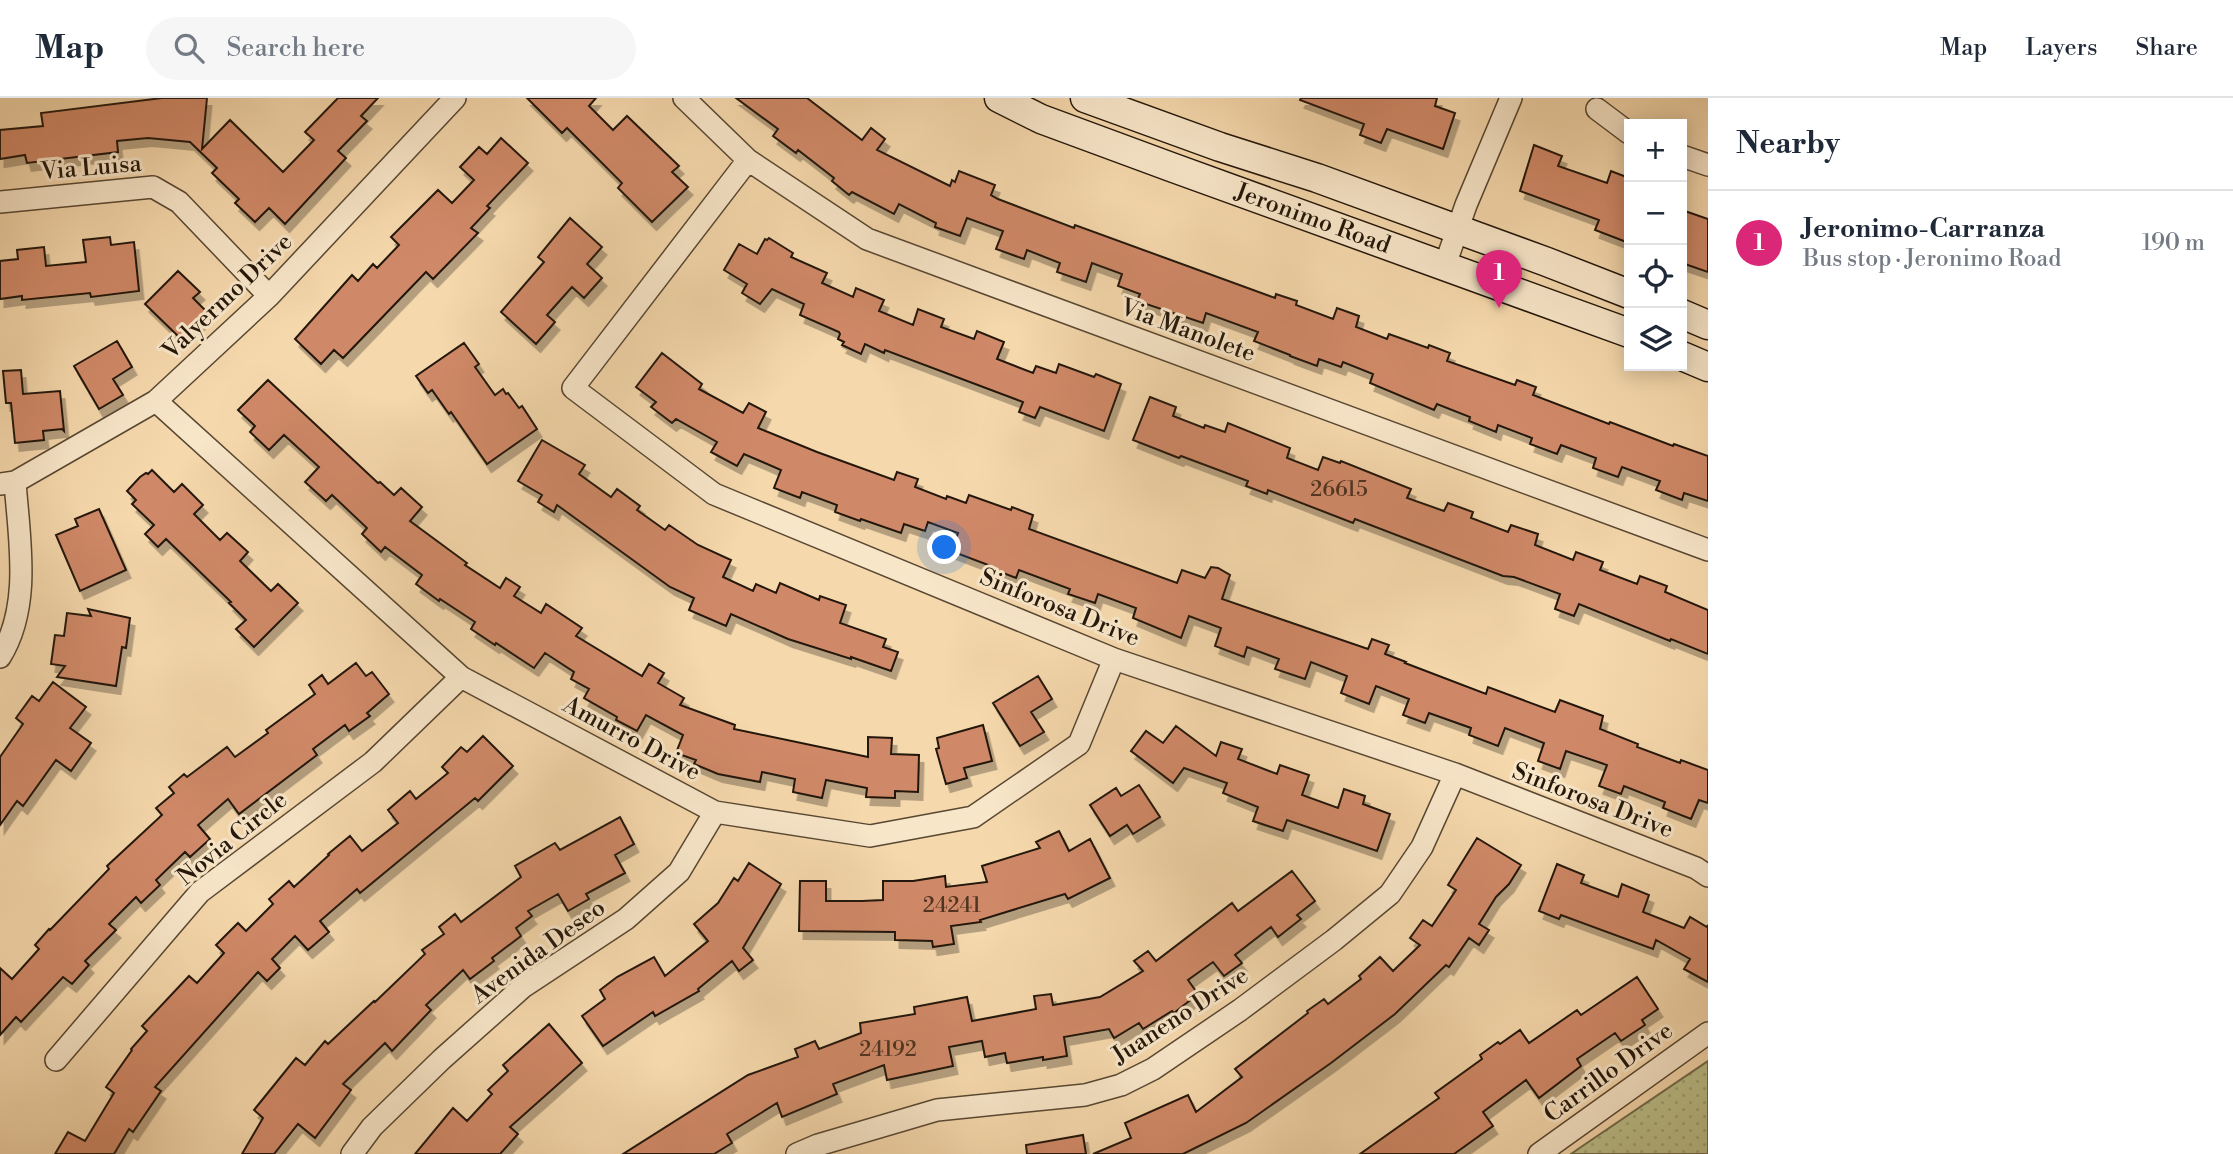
<!DOCTYPE html>
<meta charset="utf-8">
<style>
:root{--surface:#fff;--page:#f6f6f7;--text:#1f2937;--muted:#747a83;--line:#e0e1e3;--accent:#db2777}
body{margin:0;font-family:"Libre Bodoni",serif;background:var(--page);color:var(--text)}
.controls{position:absolute;right:21px;top:21px;display:grid;overflow:hidden;border-radius:0px;box-shadow:0 4px 18px #0003}
.controls button{width:63px;height:63px;display:grid;place-items:center;padding:0;border:0;border-bottom:2px solid var(--line);background:var(--surface);color:var(--text);font:35px sans-serif}
.you{position:absolute;left:945px;top:450px;width:24px;height:24px;margin:-18px;border:5px solid #fff;border-radius:50%;background:#1a73e8;box-shadow:0 0 0 10px #1a73e833}
.badge{display:grid;place-items:center;width:46px;height:46px;border-radius:50%;background:var(--accent);color:#fff;font-size:23px;font-weight:700}
.pin{position:absolute;translate:-50% -58px;filter:drop-shadow(0 2px 4px #0008)}
.pin::after{content:'';position:absolute;top:37px;width:24px;height:21px;background:inherit;clip-path:polygon(0 0,100% 0,50% 100%)}
.list{margin:0;padding:0;list-style:none}
h2{display:flex;justify-content:space-between;align-items:center;height:91px;margin:0;padding:0 28px;font-size:30px}
h2 small{font-size:23px;font-weight:400;color:var(--muted)}
.list li{display:grid;grid-template-columns:46px 1fr auto;gap:21px;align-items:center;box-sizing:border-box;height:105px;padding:0 28px;border-top:2px solid var(--line)}
.list b{display:block;font-size:26px;white-space:nowrap}
.list p{margin:0;font-size:23px;white-space:nowrap;color:var(--muted)}
.list em{font-size:23px;font-style:normal;color:var(--muted)}
.icon{flex:none;width:38px;height:38px;fill:none;stroke:currentColor;stroke-width:2;stroke-linecap:round;stroke-linejoin:round}
.map{position:relative;flex:none;width:1708px;height:1056px;overflow:hidden}
header{display:flex;align-items:center;gap:42px;box-sizing:border-box;height:98px;padding:0 35px;background:var(--surface);border-bottom:2px solid var(--line)}
header strong{font-size:33px}
nav{display:flex;gap:38px;margin-inline-start:auto;font-size:24px}
.search{width:490px;height:63px;background:var(--page);display:flex;align-items:center;gap:18px;box-sizing:border-box;padding:0 24px;border-radius:38px;color:var(--muted);font-size:26px}
main{display:flex}
aside{flex:1;background:var(--surface)}
.map>svg:first-child{display:block}
</style>
<header>
<strong>Map</strong>
<div class="search"><svg class="icon" aria-label="search" viewBox="0 0 24 24"><circle cx="10" cy="10" r="6"/><path d="M15 15l6 6"/></svg>Search here</div>
<nav><a>Map</a><a>Layers</a><a>Share</a></nav>
</header>
<main>
<div class="map">
<svg width="1708" height="1056" viewBox="0 0 1708 1056">
<defs>
<pattern id="green-dots" width="8" height="8" patternUnits="userSpaceOnUse" patternTransform="scale(1.75)"><rect width="8" height="8" fill="#bbbf8a"/><path d="M2 2h.1M6 6h.1" fill="none" stroke="#a1a376" stroke-width="1.8" stroke-linecap="round"/></pattern>
<filter id="shadow"><feDropShadow dx="4.5" dy="8" stdDeviation="0" flood-color="#0004"/></filter>
</defs>
<rect width="100%" height="100%" fill="#f5d8ac"/>
<filter id="stains"><feTurbulence type="fractalNoise" baseFrequency=".00286" numOctaves="4"/><feColorMatrix values="0 0 0 0 .2 0 0 0 0 .09 0 0 0 0 .02 0 0 0 .5 -.17"/></filter>
<radialGradient id="worn" r=".72"><stop offset=".6" stop-color="#630" stop-opacity="0"/><stop offset="1" stop-color="#630" stop-opacity=".3"/></radialGradient>
<path fill="url(#green-dots)" stroke="#706b4a" stroke-width="2" d="M1708,963V1056H1571L1581,1049Z"/>
<path fill="#d08967" stroke="#24170a" stroke-width="2" filter="url(#shadow)" d="M162,0H207L202,51L230,22L283,74L314,42L305,34L338,0H378L361,18L367,23L338,53L346,60L285,126L269,110L255,124L235,105L239,101L212,75L217,70L190,44L148,40L117,43L118,54L27,65L25,57L0,61V32L43,28L41,15Z
M527,0H596L589,8L613,32L627,18L679,68L672,74L688,89L652,124L618,90L622,85L567,30L562,35Z
M736,0H807L862,42L871,30L885,41L877,52L950,88L952,82L955,84L959,73L995,87L991,97L998,101L1074,130L1075,127L1275,200L1276,196L1297,203L1296,207L1333,221L1337,210L1359,218L1356,229L1387,241L1389,236L1428,250L1429,247L1450,255L1447,263L1515,287L1517,282L1536,289L1533,297L1609,326L1610,324L1673,348L1674,346L1708,358V403L1684,395L1682,402L1656,392L1660,383L1622,369L1618,379L1593,370L1596,360L1561,347L1557,356L1530,346L1532,340L1498,327L1496,334L1469,323L1470,319L1437,306L1434,312L1370,285L1373,276L1343,264L1341,269L1319,261L1317,268L1290,258V257L1254,243L1258,234L1206,215L1203,225L1137,203L1140,196L1118,188L1122,176L1092,165L1086,184L1057,174L1060,165L1027,152L1024,161L996,151L1003,133L967,120L960,138L935,129L936,125L899,106L894,116L852,94L849,97L832,83L834,80L798,52L796,55L773,38L778,31Z
M1301,0H1437L1435,8L1455,15L1443,51L1387,31L1381,45L1360,37L1364,26L1300,2Z
M501,40L528,65L487,108L490,110L471,130L478,135L433,181L426,174L343,260L334,252L321,266L295,241L352,177L358,183L373,166L377,170L399,147L391,139L438,92L452,105L474,82L460,69L479,49L487,56Z
M1534,47L1562,58L1558,68L1607,85L1611,73L1629,80V145L1595,132L1599,122L1520,93Z
M1682,112L1708,121V174L1682,165Z
M570,120L602,149L587,166L602,180L584,200L572,189L547,217L555,224L536,246L501,214L544,164L538,159Z
M110,139L111,147L134,144L139,193L91,199L90,195L22,202V198L0,201V163L18,161L17,152L44,149L46,168L86,164L83,142Z
M769,140L793,155L791,159L827,175L822,185L853,199L856,190L884,202L879,213L913,227L918,211L944,221L941,229L974,241L977,233L1004,244L997,261L1033,275L1036,268L1056,275L1059,266L1094,279L1096,276L1121,286L1104,333L1040,309L1035,320L1019,314L1023,304L885,252L884,255L865,246L861,256L842,247L844,244L838,241L840,236L839,234L800,217L804,206L772,191L760,206L742,195L747,186L724,172L739,146L757,156L765,141L767,142Z
M178,173L200,194L193,200L208,215L182,242L145,206Z
M117,243L132,269L113,281L123,297L99,311L74,268Z
M464,245L479,266L475,269L495,297L503,291L506,296L508,295L519,310L522,308L537,331L487,366L451,314L449,316L432,292L428,295L416,278Z
M662,255L702,286L699,291L743,315L749,305L766,314L758,330L817,354L894,382L897,374L918,381L915,389L946,401L947,398L966,405L969,397L1011,412L1012,409L1033,417L1029,431L1177,485L1182,472L1205,480L1211,469L1218,470L1230,477L1222,501L1368,551L1372,541L1389,547L1385,556L1406,564L1405,565L1486,596L1488,589L1555,614L1560,602L1603,618L1600,631L1638,646L1637,649L1680,665L1681,662L1708,672V705L1699,702L1691,721L1663,710L1665,704L1624,688L1621,696L1599,688L1607,667L1566,653L1560,671L1538,663L1544,645L1505,630L1498,648L1469,637L1471,630L1429,615L1425,625L1403,617L1409,601L1376,588L1369,606L1341,595L1347,578L1311,564L1305,581L1275,571L1279,561L1247,549L1244,559L1215,548L1221,530L1189,518L1181,540L1133,520L1136,510L1098,496L1095,505L1068,496L1070,491L1019,472L1016,480L990,470L991,468L951,453L958,435L928,424L925,433L904,426L901,435L861,421L860,423L835,414L837,407L802,394L800,400L774,390L781,372L744,356L737,368L711,354L717,344L676,321L672,325L651,309L656,304L636,289Z
M21,272L23,296L60,293L64,333L62,331L43,333L44,342L15,345L11,305H6L3,273Z
M268,282L378,385L380,384L394,397L401,390L422,409L410,423L467,465L465,467L500,490L506,480L520,489L514,498L541,515L546,506L582,530L576,538L642,578L649,566L664,575L658,585L684,600L680,607L735,627L734,631L868,659V639L892,640L891,656L919,657L918,694L895,693V700L866,699L867,690L826,682L822,700L793,694L795,681L762,674L760,684L718,676L694,666L696,662L676,655L683,637L646,617L637,633L616,622L617,619L584,600L589,591L571,581L574,574L545,555L534,570L496,545L495,547L471,531L475,524L440,501L439,503L416,486L422,477L385,449L381,454L362,436L367,430L332,397L326,403L305,384L319,369L284,337L269,352L250,334L255,328L238,312Z
M1150,299L1176,309L1173,318L1204,330L1205,327L1225,334L1228,325L1290,350L1287,360L1318,372L1323,359L1340,365L1341,363L1411,391L1407,400L1444,413L1448,405L1473,414L1471,420L1508,434L1511,427L1538,436L1535,447L1573,462L1576,454L1603,464L1600,472L1637,486L1640,478L1667,488L1665,494L1708,512V556L1671,541L1670,543L1579,506L1574,518L1555,511L1560,496L1514,479L1503,478L1355,421L1353,425L1268,392L1267,396L1246,388L1248,383L1181,358L1179,360L1133,342Z
M542,342L585,367L579,376L611,399L617,391L640,408L637,412L665,432L669,427L698,447L731,462L723,479L753,493L756,486L776,495L780,485L819,502L820,498L846,507L840,525L886,541L883,549L898,554L891,573L851,559V561L788,541L731,516L726,528L689,512L694,500L670,489L557,407L554,414L538,404L542,397L518,383Z
M152,372L174,394L182,386L203,407L194,416L220,442L227,435L248,454L240,463L271,493L278,486L298,505L254,549L236,531L246,522L229,505L231,504L166,441L158,449L145,436L154,427L132,406L136,402L127,393L140,379L146,375L148,376Z
M99,411L126,472L80,493L56,437L78,428L75,421Z
M88,511L130,520L126,550L122,549L116,588L57,579L65,568L51,566L55,537L64,538L67,515L91,518Z
M356,565L366,578L372,574L389,596L367,615L370,618L349,633L345,627L313,651L317,657L239,716L228,701L198,727L210,741L190,759L185,754L156,782L160,787L141,805L136,799L109,826L116,832L85,863L89,867L72,886L63,879L21,924L16,919L0,937V870L12,881L39,851L35,847L49,831L50,832L109,771L107,768L162,717L156,710L174,695L169,689L184,676L187,679L227,649L235,659L268,635L266,632L315,596L309,587L322,577L328,586Z
M1038,578L1052,601L1031,614L1044,634L1020,648L993,605Z
M53,584L86,609L70,630L91,645L71,673L56,662L23,708L17,703L0,727V659L23,626L16,620L32,598L39,603Z
M983,627L992,663L964,670L967,680L946,686L936,651L939,650L937,640Z
M1176,628L1216,658L1221,644L1242,651L1238,661L1277,676L1280,667L1309,677L1302,697L1338,710L1344,691L1365,698L1363,706L1390,716L1377,753L1287,722L1283,733L1253,723L1258,709L1223,695L1227,685L1184,670L1173,685L1131,653L1146,633L1163,645Z
M483,638L513,668L478,703L475,700L360,795L357,791L320,823L329,834L308,852L295,838L272,861L280,870L267,883L258,874L155,989L161,993L133,1034L129,1031L114,1056H55L68,1034L85,1043L114,995L106,989L132,952L131,951L147,933L142,928L189,878L197,885L224,855L216,847L238,825L246,833L273,806L269,801L289,783L294,789L329,757L328,756L350,738L362,753L398,725L388,712L410,693L416,701L448,675L442,669L461,649L467,654Z
M1139,687L1160,719L1133,736L1127,727L1110,738L1090,707L1116,690L1121,698Z
M620,719L634,746L615,757L625,775L586,796L589,801L568,813L558,796L528,813L532,818L516,830L521,838L492,860L494,863L470,881L463,872L426,907L431,912L392,953L385,945L343,986L351,992L315,1040L298,1026L274,1056H242L263,1020L254,1012L296,960L305,967L325,943L328,946L360,916L374,903L375,904L425,856L422,852L444,836L439,829L455,816L461,824L521,779L515,768L555,745L560,752Z
M1059,733L1069,753L1090,741L1110,780L1068,801L1065,796L980,822L981,824L951,828L954,846L933,849L932,843L895,842V834L799,833L800,783H826V803H862L883,802V783H913L945,778L946,789L987,784L982,768L1040,750L1036,744Z
M1477,740L1521,767L1509,786L1496,799L1479,826L1489,832L1479,847L1469,840L1449,869L1446,867L1395,916L1331,965L1246,1025L1183,1056H1093L1131,1040L1125,1025L1188,997L1196,1014L1242,979L1235,971L1308,915L1307,913L1324,901L1328,906L1361,881L1359,878L1380,859L1393,873L1420,847L1410,840L1423,822L1432,828L1456,792L1448,787Z
M749,765L781,786L743,850L753,862L739,873L732,863L698,891L699,893L655,918L653,914L603,948L582,918L605,901L600,892L617,879L654,859L665,878L708,843L694,826L718,805L734,780L738,783Z
M1557,766L1584,777L1581,785L1618,799L1622,786L1649,797L1643,814L1684,830L1690,819L1707,829L1708,827V884L1684,871L1690,861L1656,842L1653,851L1561,817L1559,821L1539,813Z
M1292,773L1315,803L1297,817L1301,821L1278,839L1271,829L1235,857L1242,865L1224,878L1213,864L1188,882L1198,896L1174,915L1172,913L1143,931L1139,925L1114,940L1109,931L1064,939L1067,958L1043,962V959L1007,965L1005,955L985,959L982,943L949,949L953,968L887,982L884,967L833,986L837,996L782,1019L777,1005L727,1036L732,1045L714,1056H623L748,977L798,959L795,951L815,943L819,951L861,935L860,925L915,916L914,909L967,899L972,923L1036,911L1034,898L1051,896L1053,907L1100,899L1143,873L1134,863L1148,853L1156,863L1232,805L1238,813Z
M1637,879L1658,911L1642,922L1645,927L1621,943L1615,935L1577,961L1581,968L1539,1000L1526,982L1483,1014L1493,1028L1454,1056H1360L1439,1000L1435,995L1482,961L1480,957L1498,944L1500,946L1520,932L1529,945L1577,912L1581,917Z
M549,926L582,965L510,1029L518,1036L500,1056H415L453,1010L467,1023L492,996L488,992L508,973L503,967Z
M1083,1037L1086,1056H1027L1026,1047Z"/>
<g fill="none" stroke-linecap="round" stroke-linejoin="round">
<g stroke="#584732" stroke-width="24">
<path id="minor" d="M684,0L748,62L867,141L1708,452
M1597,11L1629,35
M1682,58L1708,67
M748,62L573,290L714,396L1114,561L1455,676L1696,770L1708,778
M0,104L153,89L179,104L269,198
M1445,167L1466,107L1511,0
M156,303L461,579L715,714L870,738L973,719L1079,646L1114,561
M0,386L15,384L156,303L269,198L455,0
M0,559C32,508 19,440 15,384
M56,962L200,794L373,664L461,579
M352,1056L372,1029L442,961L523,889L626,821L679,774L715,714
M797,1056L818,1047L937,1012L1085,997L1121,987L1153,971L1240,912L1334,842L1390,796L1422,749L1455,676
M1539,1056L1708,935"/>
</g>
<g stroke="#24170a" stroke-width="31">
<path id="secondary" d="M999,0L1041,21L1171,69L1629,235
M1085,0L1220,49L1317,80L1547,164L1629,196
M1682,216L1708,227
M1682,258L1708,269"/>
</g>
<use href="#minor" stroke="#f8e6c9" stroke-width="21"/>
<use href="#secondary" stroke="#f8e6c9" stroke-width="28"/>
</g>
<g text-anchor="middle" stroke-width="6" stroke-linejoin="round" paint-order="stroke">
<g font-size="21" fill="#4f3421">
<text x="1339" y="398">26615</text>
<text x="952" y="814">24241</text>
<text x="888" y="958">24192</text>
</g>
<g font-size="24" fill="#24170a" stroke="#f8e6c9">
<text transform="translate(91 69) rotate(-5)" y="8">Via Luisa</text>
<text transform="translate(1313 120) rotate(20)" y="8">Jeronimo Road</text>
<text transform="translate(227 198) rotate(-44)" y="8">Valyermo Drive</text>
<text transform="translate(1188 232) rotate(20)" y="8">Via Manolete</text>
<text transform="translate(1060 509) rotate(22)" y="8">Sinforosa Drive</text>
<text transform="translate(632 640) rotate(28)" y="8">Amurro Drive</text>
<text transform="translate(1593 702) rotate(21)" y="8">Sinforosa Drive</text>
<text transform="translate(232 740) rotate(-39)" y="8">Novia Circle</text>
<text transform="translate(538 853) rotate(-36)" y="8">Avenida Deseo</text>
<text transform="translate(1180 917) rotate(-33)" y="8">Juaneno Drive</text>
<text transform="translate(1608 974) rotate(-36)" y="8">Carrillo Drive</text>
</g>
</g>
<rect width="100%" height="100%" filter="url(#stains)"/>
<rect width="100%" height="100%" fill="url(#worn)"/>
</svg>
<div class="controls">
<button>+</button>
<button>−</button>
<button><svg class="icon" aria-label="locate" viewBox="0 0 24 24"><circle cx="12" cy="12" r="6"/><path d="M12 2v4M12 18v4M2 12h4M18 12h4"/></svg></button>
<button><svg class="icon" aria-label="layers" viewBox="0 0 24 24"><path d="M12 4l9 5-9 5-9-5zM3 14l9 5 9-5"/></svg></button>
</div>
<div class="you"></div>
<div class="pin badge" style="left:1499px;top:210px">1</div>
</div>
<aside>
<h2>Nearby<small></small></h2>
<ul class="list">
<li><span class="badge">1</span><div><b>Jeronimo-Carranza</b><p>Bus stop · Jeronimo Road</p></div><em>190 m</em></li>
</ul>
</aside>
</main>
